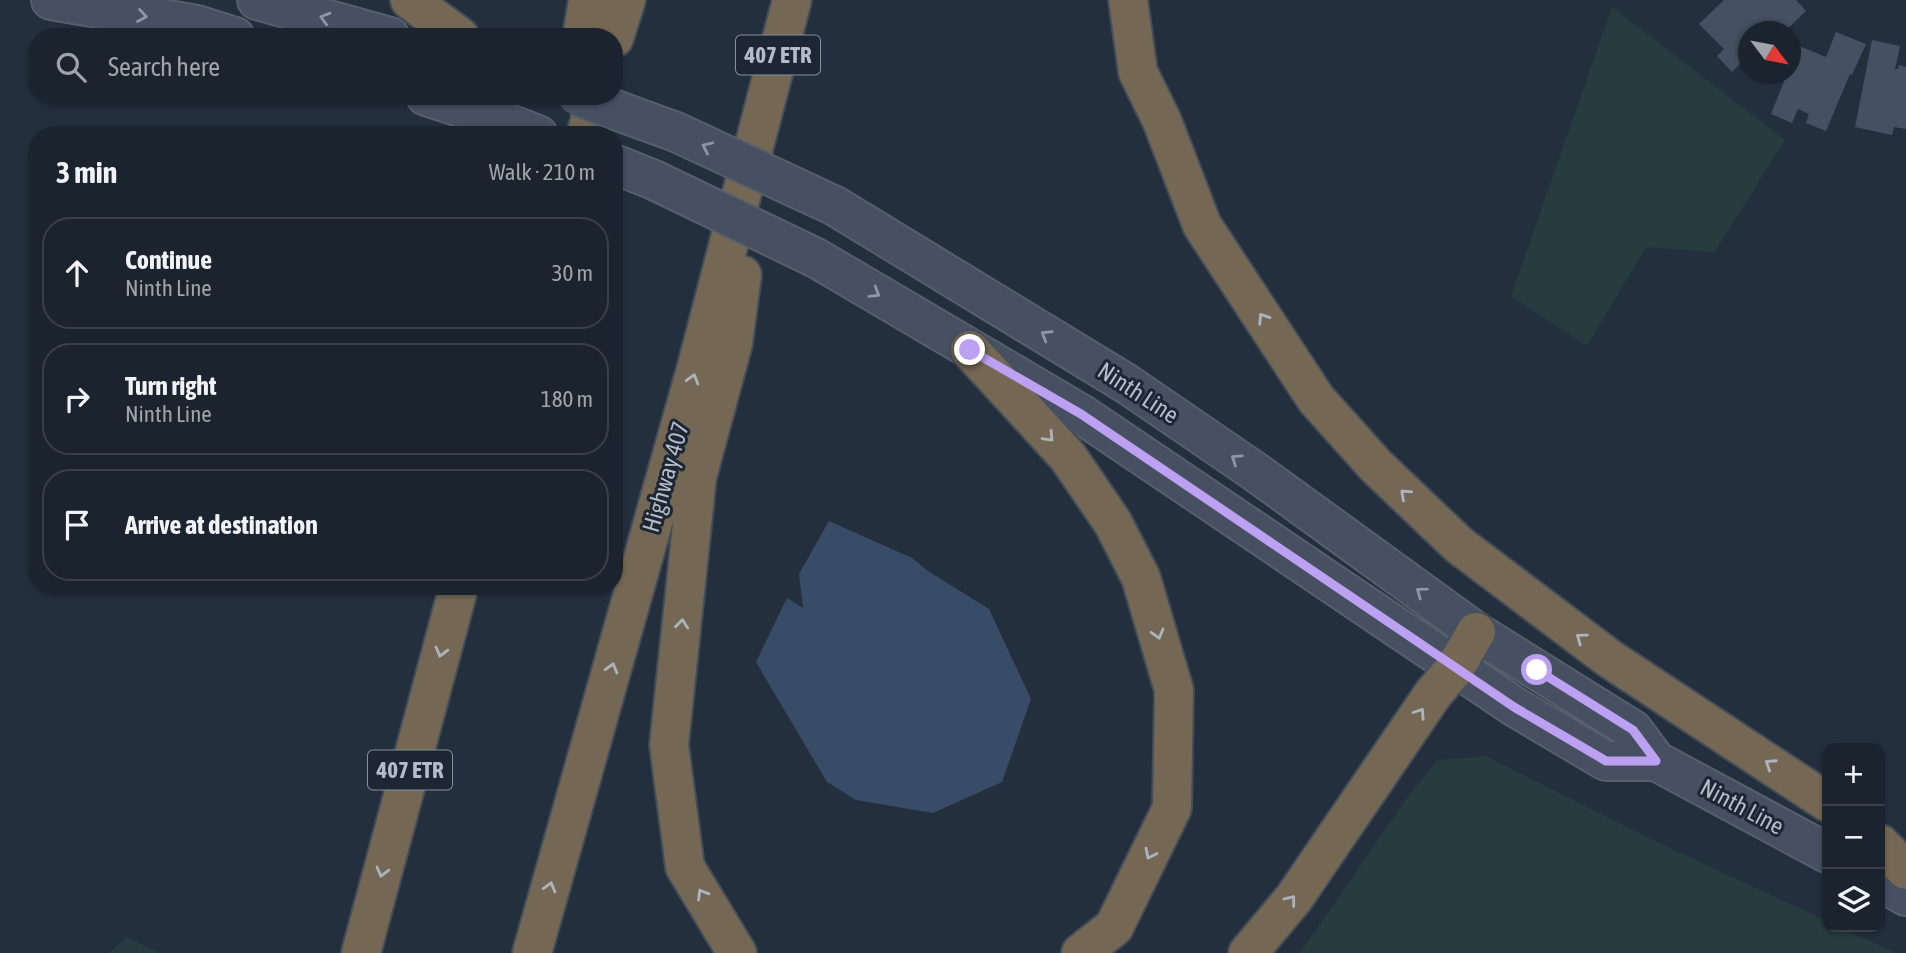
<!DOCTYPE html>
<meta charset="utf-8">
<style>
:root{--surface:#1b232e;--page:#242b36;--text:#f1f3f6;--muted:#a0a4aa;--line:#39404a}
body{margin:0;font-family:"Asap Condensed",sans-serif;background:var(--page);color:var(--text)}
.controls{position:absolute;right:21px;bottom:21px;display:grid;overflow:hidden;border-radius:14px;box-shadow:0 2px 5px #0004}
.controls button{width:63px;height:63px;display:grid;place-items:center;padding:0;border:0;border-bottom:2px solid var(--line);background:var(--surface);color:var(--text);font:35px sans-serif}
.compass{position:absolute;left:1738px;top:21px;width:63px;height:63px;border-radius:50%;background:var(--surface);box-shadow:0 2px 5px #0004;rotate:122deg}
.stop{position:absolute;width:21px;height:21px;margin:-16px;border:5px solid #bca0f2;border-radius:50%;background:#fff}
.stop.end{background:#bca0f2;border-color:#fff;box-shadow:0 2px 7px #0008}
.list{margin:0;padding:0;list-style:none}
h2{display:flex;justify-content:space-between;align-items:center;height:91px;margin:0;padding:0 28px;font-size:30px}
h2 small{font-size:23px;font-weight:400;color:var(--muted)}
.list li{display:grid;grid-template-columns:46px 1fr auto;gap:21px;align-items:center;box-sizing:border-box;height:112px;margin:0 14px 14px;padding:0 14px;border:2px solid var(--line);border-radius:28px}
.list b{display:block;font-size:26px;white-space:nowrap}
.list p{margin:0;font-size:23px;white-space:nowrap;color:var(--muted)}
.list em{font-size:23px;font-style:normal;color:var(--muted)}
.icon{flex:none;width:38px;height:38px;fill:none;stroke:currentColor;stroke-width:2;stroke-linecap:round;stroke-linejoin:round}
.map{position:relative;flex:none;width:1906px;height:953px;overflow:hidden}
.search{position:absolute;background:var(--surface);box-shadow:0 2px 5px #0004;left:28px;top:28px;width:595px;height:77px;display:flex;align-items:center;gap:18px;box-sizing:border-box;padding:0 24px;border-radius:28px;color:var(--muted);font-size:26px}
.panel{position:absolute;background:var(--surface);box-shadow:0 2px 5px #0004;left:28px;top:126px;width:595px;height:469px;border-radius:28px}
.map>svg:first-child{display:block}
</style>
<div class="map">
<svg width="1906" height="953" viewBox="0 0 1906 953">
<rect width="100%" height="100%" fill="#242f3e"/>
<path fill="#263c3f" d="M1612,7L1785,140L1715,252L1646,247L1587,346L1511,296Z
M1486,756L1659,843L1827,921V927H1839L1896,953H1300L1409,795L1438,760Z
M127,937L160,953H109Z"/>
<path fill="#394c67" d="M829,521L912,558L928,571L989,609L1031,699L1002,782L933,813L856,800L827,782L756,662L787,598L803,608L799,574Z"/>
<path fill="#455162" d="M1724,0H1796L1806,11L1784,32L1776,30L1748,32V56L1732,72L1717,56L1724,49L1699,24Z
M1836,32L1866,44L1852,75L1850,74L1826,131L1806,123L1809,114L1798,109L1792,123L1771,114L1787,74H1790V66L1799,46L1826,57Z
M1872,40L1900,46L1895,69H1898L1899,65L1906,67V129L1894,127L1892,135L1855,127Z"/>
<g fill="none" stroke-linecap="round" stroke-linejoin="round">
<g stroke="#565f6c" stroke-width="42">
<path id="secondary" d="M51,0L197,25L235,37
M257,0L390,37
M426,96L491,117L538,135
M835,206L1127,384L1257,473L1476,632L1633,730L1656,761L1827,853
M816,258L1081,414L1515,707L1606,761H1656
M1880,881L1906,896"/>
</g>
<g stroke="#434c59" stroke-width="42">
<path id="motorway" d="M410,0L460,37
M1128,0L1138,72L1162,121L1202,225L1316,399L1376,466L1459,545L1610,659L1827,802
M582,37L588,0
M614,38L626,0
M586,135L597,96
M970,350L1068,457L1113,523L1141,578L1174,690L1172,808L1114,927L1081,953
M1880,844L1906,870
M361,953L459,586
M532,953L697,366L792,0
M737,953L685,867L669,745L697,477L733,343L742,275
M1248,953L1294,898L1433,694L1455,668L1476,632"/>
</g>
<use href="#secondary" stroke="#465061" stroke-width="38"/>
<use href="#motorway" stroke="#746855" stroke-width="38"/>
<g stroke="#565f6c" stroke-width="42" stroke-linecap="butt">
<path id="secondary-bridge" d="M577,96L676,132L835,206
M614,164L654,180L816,258"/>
</g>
<use href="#secondary-bridge" stroke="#465061" stroke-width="38"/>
</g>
<defs><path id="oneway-chevron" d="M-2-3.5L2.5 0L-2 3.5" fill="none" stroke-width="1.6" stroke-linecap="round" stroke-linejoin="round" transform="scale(1.75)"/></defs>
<g stroke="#8e96a5">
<use href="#oneway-chevron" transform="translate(142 16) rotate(10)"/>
<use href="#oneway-chevron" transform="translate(325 18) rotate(-164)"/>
<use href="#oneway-chevron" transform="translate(707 147) rotate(-155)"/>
<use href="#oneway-chevron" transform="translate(875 293) rotate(31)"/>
<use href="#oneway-chevron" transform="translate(1046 335) rotate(-149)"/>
<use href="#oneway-chevron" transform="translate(1236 459) rotate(-146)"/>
<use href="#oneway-chevron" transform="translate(1421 592) rotate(-144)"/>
</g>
<g stroke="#aeb4bd">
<use href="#oneway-chevron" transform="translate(1263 318) rotate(-123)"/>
<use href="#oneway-chevron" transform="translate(693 379) rotate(-74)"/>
<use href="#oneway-chevron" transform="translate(1049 437) rotate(47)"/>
<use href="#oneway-chevron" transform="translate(1405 494) rotate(-137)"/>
<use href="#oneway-chevron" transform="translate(682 624) rotate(-84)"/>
<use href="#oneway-chevron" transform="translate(1158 634) rotate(74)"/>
<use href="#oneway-chevron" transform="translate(1581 638) rotate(-144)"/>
<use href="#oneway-chevron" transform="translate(441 652) rotate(105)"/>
<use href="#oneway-chevron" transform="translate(612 668) rotate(-74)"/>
<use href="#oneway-chevron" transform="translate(1420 713) rotate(-56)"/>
<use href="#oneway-chevron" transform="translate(1770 764) rotate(-147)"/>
<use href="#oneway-chevron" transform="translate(1150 854) rotate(116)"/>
<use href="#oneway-chevron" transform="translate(382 872) rotate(105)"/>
<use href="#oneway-chevron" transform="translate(550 887) rotate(-74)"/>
<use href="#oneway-chevron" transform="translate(702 894) rotate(-121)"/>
<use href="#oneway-chevron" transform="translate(1291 900) rotate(-52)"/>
</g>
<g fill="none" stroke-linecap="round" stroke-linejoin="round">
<path stroke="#bca0f2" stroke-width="9" d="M970,350L1081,414L1514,707L1606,761H1656L1633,730L1537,670"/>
</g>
<g text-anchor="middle" stroke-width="6" stroke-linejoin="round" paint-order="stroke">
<g fill="#1d2633" stroke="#878f9c" stroke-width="2">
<rect x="736" y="35.5" width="84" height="39" rx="5"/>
<rect x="368" y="750.5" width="84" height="39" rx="5"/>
</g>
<g font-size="23" font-weight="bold" fill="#b4bcc9">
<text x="778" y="63">407 ETR</text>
<text x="410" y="778">407 ETR</text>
</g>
<g font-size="24" fill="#b4bcc9" stroke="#1d2633">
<text transform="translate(1138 393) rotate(33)" y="8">Ninth Line</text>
<text transform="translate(666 477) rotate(-74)" y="8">Highway 407</text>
<text transform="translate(1742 807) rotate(28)" y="8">Ninth Line</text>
</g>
</g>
</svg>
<div class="controls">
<button>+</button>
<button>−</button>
<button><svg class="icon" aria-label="layers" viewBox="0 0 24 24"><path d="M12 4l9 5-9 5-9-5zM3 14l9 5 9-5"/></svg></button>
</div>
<svg class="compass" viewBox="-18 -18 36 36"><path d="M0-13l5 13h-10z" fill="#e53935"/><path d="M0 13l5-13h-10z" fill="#a0a4aa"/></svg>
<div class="stop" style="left:1537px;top:670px"></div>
<div class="stop end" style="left:970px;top:350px"></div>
<div class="search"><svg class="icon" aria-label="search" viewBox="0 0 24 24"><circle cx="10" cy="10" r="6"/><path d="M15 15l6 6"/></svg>Search here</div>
<section class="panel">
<h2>3 min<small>Walk · 210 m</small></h2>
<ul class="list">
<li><svg class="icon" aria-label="ahead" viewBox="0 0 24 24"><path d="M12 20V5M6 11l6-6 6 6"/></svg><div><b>Continue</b><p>Ninth Line</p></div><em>30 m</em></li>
<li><svg class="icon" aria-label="right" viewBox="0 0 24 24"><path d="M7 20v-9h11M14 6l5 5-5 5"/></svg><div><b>Turn right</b><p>Ninth Line</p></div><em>180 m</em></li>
<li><svg class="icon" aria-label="arrive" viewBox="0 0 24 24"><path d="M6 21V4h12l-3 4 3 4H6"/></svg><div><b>Arrive at destination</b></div></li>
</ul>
</section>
</div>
